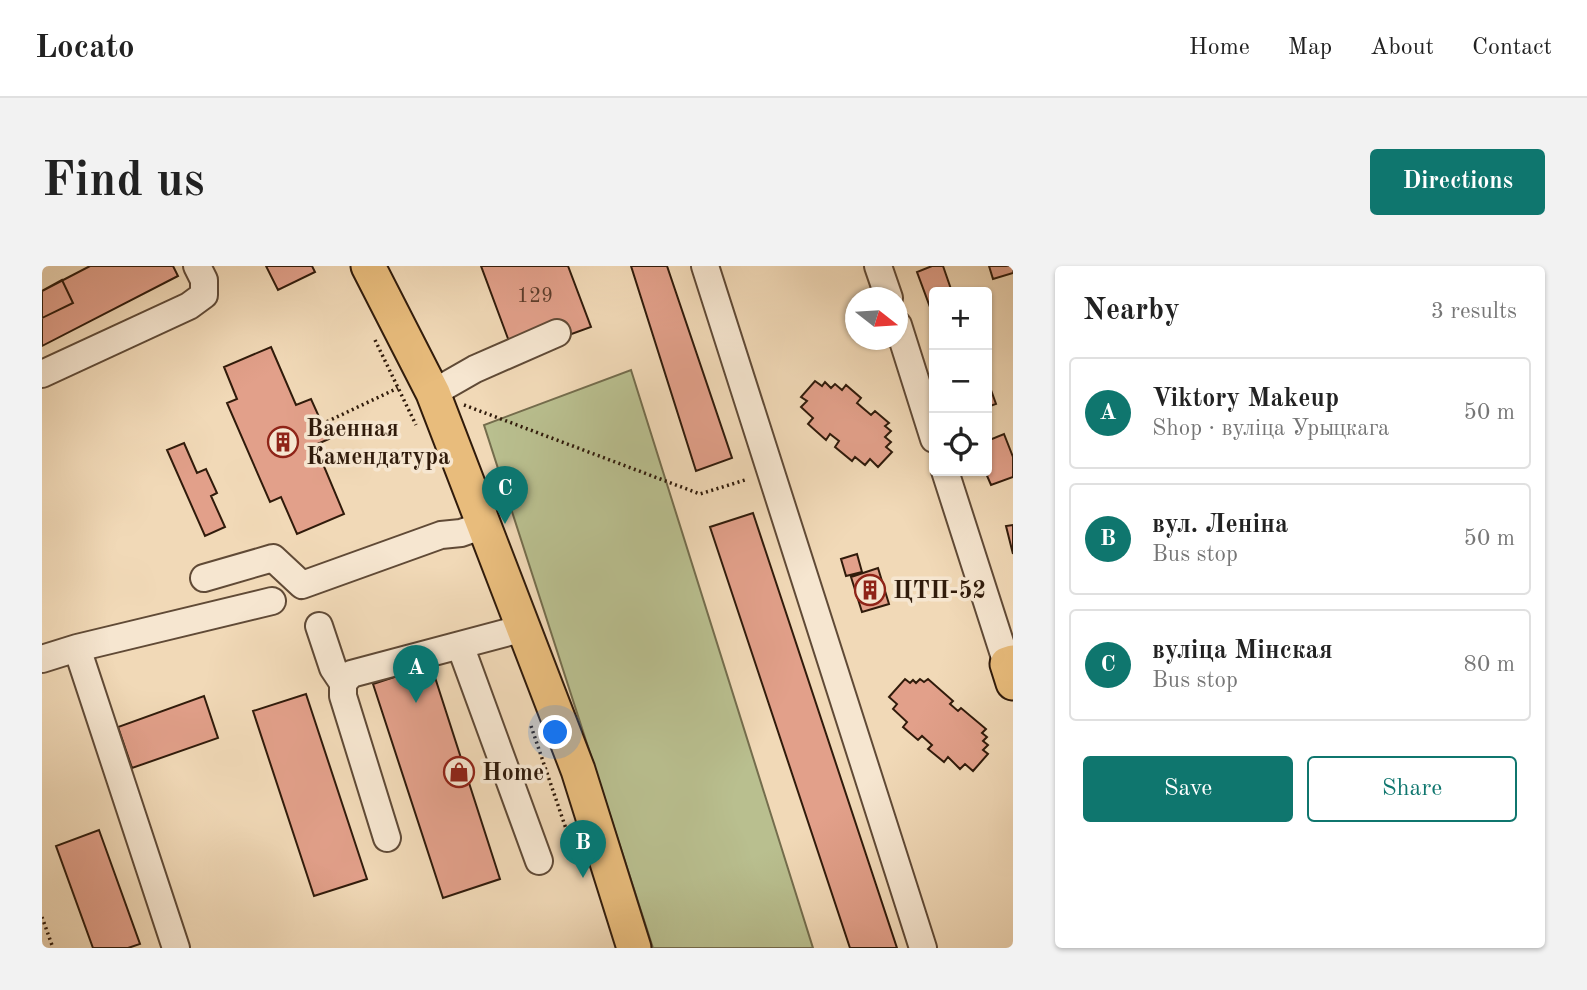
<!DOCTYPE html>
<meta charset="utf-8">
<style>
:root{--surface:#fff;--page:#f2f2f2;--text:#222;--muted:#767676;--line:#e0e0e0;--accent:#0f766e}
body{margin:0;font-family:"Old Standard TT",serif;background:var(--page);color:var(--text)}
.controls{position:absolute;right:21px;top:21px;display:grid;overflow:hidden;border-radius:7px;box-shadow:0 2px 5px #0004}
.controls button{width:63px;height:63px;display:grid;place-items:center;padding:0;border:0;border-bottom:2px solid var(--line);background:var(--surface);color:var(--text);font:35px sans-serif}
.compass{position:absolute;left:803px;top:21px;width:63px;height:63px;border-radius:50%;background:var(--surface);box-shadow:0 2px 5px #0004;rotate:107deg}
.you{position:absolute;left:514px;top:467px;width:24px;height:24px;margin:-18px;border:5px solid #fff;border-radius:50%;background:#1a73e8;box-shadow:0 0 0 10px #1a73e833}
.badge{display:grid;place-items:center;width:46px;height:46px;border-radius:50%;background:var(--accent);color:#fff;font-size:23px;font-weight:700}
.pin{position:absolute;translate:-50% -58px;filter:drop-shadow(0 2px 4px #0008)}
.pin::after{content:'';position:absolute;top:37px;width:24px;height:21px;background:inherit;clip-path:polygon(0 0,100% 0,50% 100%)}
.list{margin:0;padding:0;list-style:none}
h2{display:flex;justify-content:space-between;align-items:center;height:91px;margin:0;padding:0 28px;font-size:30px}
h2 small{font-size:23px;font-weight:400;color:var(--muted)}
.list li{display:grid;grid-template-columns:46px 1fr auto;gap:21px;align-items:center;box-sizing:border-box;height:112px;margin:0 14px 14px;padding:0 14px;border:2px solid var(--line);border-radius:7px}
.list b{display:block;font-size:26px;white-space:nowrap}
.list p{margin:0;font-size:23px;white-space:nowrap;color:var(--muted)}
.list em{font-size:23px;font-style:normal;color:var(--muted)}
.actions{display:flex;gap:14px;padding:21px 28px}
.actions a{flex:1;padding:16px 0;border:2px solid var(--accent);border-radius:7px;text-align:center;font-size:24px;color:var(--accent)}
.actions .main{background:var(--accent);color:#fff}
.icon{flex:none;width:38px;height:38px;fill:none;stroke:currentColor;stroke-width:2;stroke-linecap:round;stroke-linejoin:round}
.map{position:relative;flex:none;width:971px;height:682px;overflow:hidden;border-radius:7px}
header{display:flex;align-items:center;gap:42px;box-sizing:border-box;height:98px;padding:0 35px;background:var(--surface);border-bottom:2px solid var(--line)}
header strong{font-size:33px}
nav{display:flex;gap:38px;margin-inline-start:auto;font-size:24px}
.intro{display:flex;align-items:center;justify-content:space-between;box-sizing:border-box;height:168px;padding:0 42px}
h1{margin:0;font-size:49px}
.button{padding:18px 32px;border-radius:7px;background:var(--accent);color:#fff;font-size:24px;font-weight:700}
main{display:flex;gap:42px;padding:0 42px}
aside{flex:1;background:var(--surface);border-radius:7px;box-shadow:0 2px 5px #0004}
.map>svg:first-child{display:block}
</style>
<header>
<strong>Locato</strong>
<nav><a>Home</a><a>Map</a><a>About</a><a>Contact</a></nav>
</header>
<div class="intro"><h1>Find us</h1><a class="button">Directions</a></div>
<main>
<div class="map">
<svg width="971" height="682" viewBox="0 0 971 682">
<rect width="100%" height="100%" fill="#f1d9b7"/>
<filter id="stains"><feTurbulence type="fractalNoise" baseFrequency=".00286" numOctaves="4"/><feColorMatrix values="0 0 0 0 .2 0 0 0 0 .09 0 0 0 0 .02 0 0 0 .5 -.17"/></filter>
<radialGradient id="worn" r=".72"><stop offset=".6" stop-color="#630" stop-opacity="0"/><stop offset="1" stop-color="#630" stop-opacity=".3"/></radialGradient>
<path fill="#b9bf8f" stroke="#746d4d" stroke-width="2" d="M589,104L771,682H611L442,159Z"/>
<path fill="#e2a08a" stroke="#301b0b" stroke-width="2" d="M48,0H131L136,10L0,80V25Z
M224,0H270L273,6L236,24Z
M439,0H526L549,61L524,70L468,78Z
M589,0H625L690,192L654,205Z
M890,0H901L910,26H892V40L888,41L875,6Z
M947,0H971V7L951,13Z
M20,14L31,37L0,52V25Z
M229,81L254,139L269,133L287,173L273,179L302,248L255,268L239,231L228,236L185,137L195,133L182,101Z
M945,113L954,138L945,141Z
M773,115L780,120L783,116L789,122L793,118L800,124L804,119L819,132L815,137L829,149L833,145L847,157L843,160L849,165L843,171L849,176L844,181L850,186L836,201L828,193L823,199L813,191L810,195L793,181L797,175L788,168L784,174L766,158L771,152L759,141L765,135L759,131Z
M962,168L971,191V211L949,219L943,205L945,175Z
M142,177L155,207L164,203L175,227L169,230L183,261L163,270L125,184Z
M711,247L855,682H808L668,261Z
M971,259V288L964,260Z
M815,288L820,306L804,310L799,293Z
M836,302L847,338L820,346L809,311Z
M389,399L458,613L401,632L331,418Z
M863,413L868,417L871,414L874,417L878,413L882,416L886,413L911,435L908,438L916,445L919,442L944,463L940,467L945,471L941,475L946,479L941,484L946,488L931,505L923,498L918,503L906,491L902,496L886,483L890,479L880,470L876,474L861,461L865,456L851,443L855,438L847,431Z
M264,428L325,613L272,630L211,445Z
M162,430L176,472L90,502L76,461Z
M57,564L98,678L86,682H51L14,580Z"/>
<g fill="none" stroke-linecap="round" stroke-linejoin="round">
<g stroke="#604a36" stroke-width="30">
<path id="minor" d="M663,0L881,682
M836,0L847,32
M856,59L892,173
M0,108L147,40L162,29V14L155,0
M391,127L433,103L515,67
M903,205L965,398
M162,312L231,292L260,319L399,269L419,267L442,259
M277,360L291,402L301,417
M418,379L497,595
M35,382L134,682
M0,393L35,382L230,335
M345,572L301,430V417L309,408L482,362"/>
</g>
<g stroke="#301b0b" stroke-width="37">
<path id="major" d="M326,0L391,127L536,504L592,682
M971,396L965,398L971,417"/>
</g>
<path stroke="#301b0b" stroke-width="3.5" stroke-dasharray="2 3.5" stroke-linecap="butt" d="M333,74L374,159
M422,139L658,228L703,214
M280,158L356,122
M489,460L536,598
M0,651L11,682"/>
<use href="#minor" stroke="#f6e6d0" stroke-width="26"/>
<use href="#major" stroke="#e8bc7c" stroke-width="33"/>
</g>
<defs>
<g id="building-ring" transform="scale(1.575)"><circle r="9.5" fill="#f6e6d0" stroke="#8f2418" stroke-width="1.5"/><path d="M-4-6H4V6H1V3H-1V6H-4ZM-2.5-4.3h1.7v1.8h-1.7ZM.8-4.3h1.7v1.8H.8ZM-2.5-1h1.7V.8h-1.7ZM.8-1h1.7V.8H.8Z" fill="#8f2418"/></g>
<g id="shop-ring" transform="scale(1.575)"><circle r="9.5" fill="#f6e6d0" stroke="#8f2418" stroke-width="1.5"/><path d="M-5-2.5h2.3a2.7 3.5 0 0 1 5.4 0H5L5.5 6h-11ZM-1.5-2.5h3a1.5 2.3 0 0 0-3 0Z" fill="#8f2418"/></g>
</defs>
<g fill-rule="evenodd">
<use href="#building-ring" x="241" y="176"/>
<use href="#building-ring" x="828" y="324"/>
<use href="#shop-ring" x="417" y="506"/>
</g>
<g text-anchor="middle" stroke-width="7" stroke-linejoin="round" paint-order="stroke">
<g font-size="21" fill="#5c3c2b">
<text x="493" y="36">129</text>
</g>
<g font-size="24" font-weight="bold" fill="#301b0b" stroke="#f6e6d0" text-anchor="start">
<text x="264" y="170">Ваенная<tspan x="264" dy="28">Камендатура</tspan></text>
<text x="851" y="332">ЦТП-52</text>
<text x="440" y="514">Home</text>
</g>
</g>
<rect width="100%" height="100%" filter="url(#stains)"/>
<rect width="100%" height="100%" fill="url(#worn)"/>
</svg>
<div class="controls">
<button>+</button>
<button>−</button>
<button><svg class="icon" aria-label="locate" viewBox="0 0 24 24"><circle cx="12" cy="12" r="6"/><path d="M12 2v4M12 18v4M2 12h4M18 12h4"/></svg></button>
</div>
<svg class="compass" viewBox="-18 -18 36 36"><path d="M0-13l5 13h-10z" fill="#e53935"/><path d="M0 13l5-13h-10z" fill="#767676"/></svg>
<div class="you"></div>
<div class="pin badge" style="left:374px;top:437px">A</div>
<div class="pin badge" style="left:541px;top:612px">B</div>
<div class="pin badge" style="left:463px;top:258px">C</div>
</div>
<aside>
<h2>Nearby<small>3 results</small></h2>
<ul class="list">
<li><span class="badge">A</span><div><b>Viktory Makeup</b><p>Shop · вуліца Урыцкага</p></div><em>50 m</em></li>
<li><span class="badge">B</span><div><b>вул. Леніна</b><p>Bus stop</p></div><em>50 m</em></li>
<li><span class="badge">C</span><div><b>вуліца Мінская</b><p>Bus stop</p></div><em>80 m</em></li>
</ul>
<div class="actions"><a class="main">Save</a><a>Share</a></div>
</aside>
</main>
